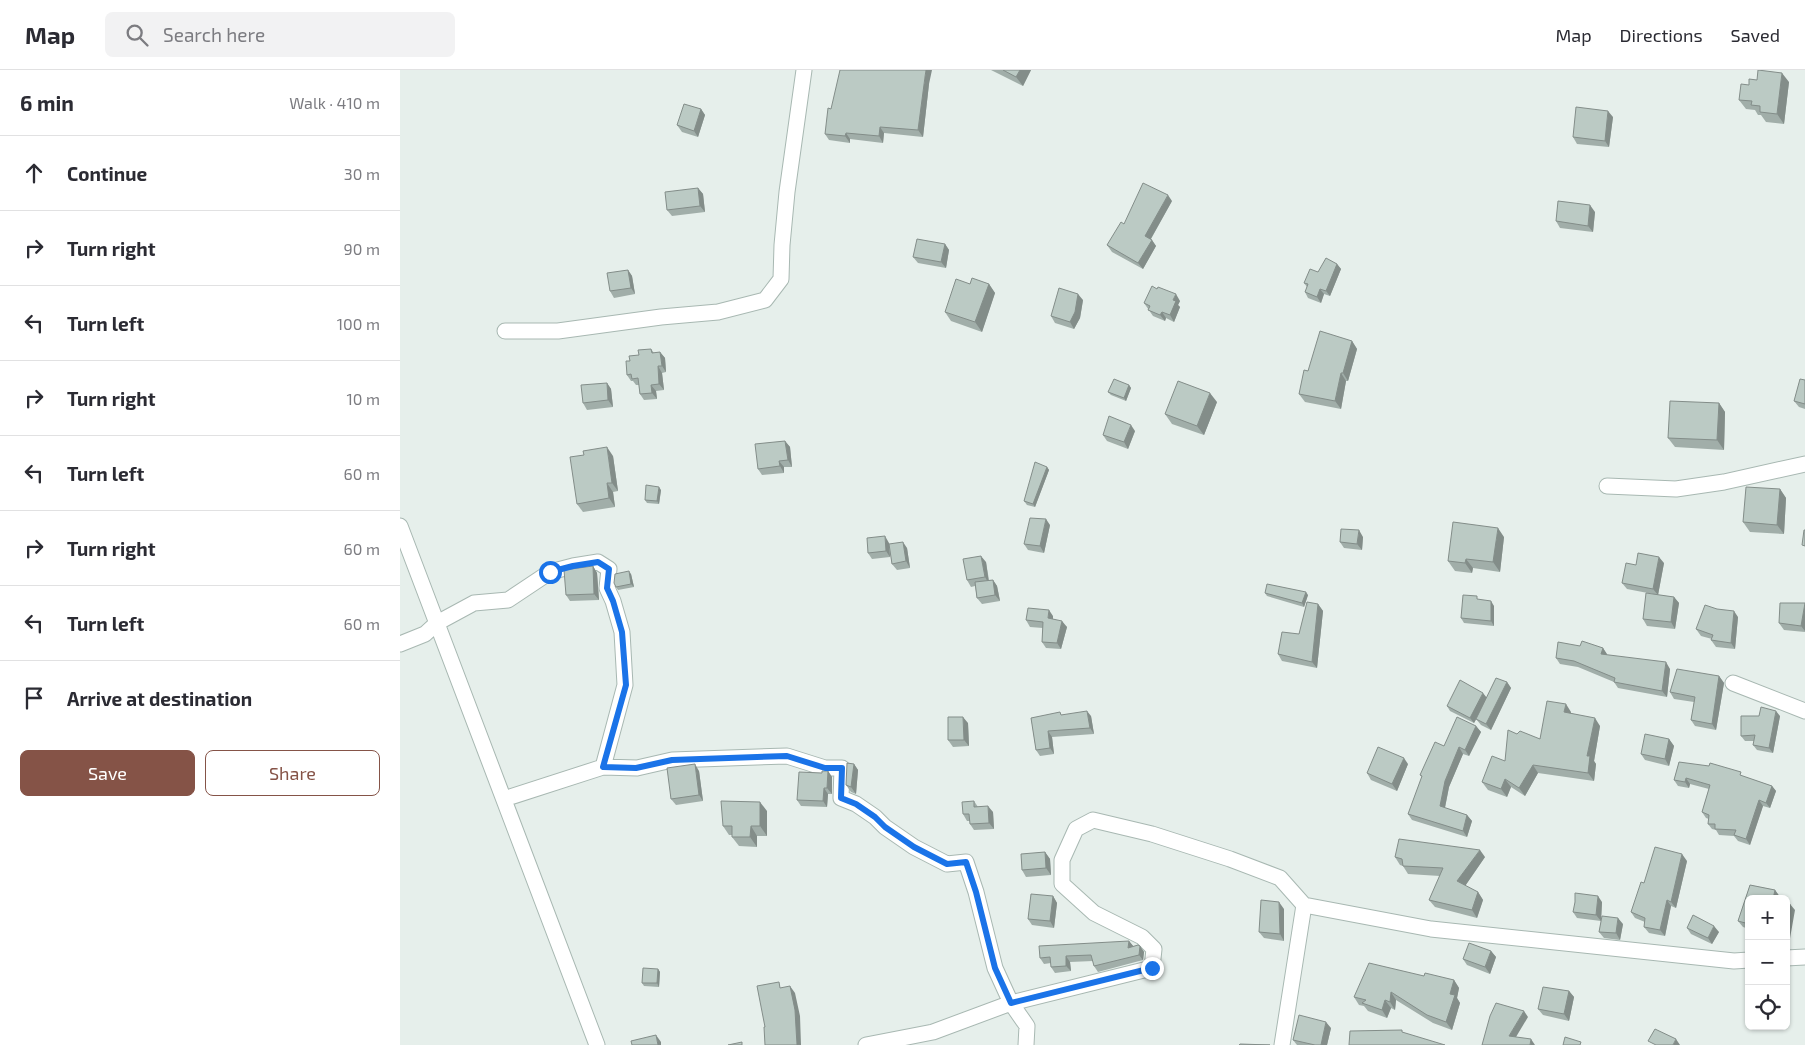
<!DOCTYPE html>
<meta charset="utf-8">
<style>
:root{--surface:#fff;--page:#f2f2f3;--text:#2b2b33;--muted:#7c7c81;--line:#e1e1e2;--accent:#855347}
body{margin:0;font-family:"Exo 2",sans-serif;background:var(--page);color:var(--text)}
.controls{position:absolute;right:15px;bottom:15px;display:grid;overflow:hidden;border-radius:8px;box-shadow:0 1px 4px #0004}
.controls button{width:45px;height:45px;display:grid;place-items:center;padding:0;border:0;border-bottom:1px solid var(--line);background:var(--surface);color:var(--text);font:25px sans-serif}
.stop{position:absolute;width:15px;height:15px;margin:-11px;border:4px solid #1a73e8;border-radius:50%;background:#fff}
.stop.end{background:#1a73e8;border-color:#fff;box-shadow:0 1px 5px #0008}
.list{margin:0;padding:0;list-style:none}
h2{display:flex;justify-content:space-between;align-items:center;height:65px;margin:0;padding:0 20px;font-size:21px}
h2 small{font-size:16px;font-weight:400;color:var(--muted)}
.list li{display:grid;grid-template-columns:32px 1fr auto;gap:15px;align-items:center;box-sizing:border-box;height:75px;padding:0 20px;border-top:1px solid var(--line)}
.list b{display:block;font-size:19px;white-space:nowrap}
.list em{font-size:16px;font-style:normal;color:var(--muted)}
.actions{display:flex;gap:10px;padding:15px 20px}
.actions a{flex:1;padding:11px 0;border:1px solid var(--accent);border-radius:8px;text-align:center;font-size:18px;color:var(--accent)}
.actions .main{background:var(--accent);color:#fff}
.icon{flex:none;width:28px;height:28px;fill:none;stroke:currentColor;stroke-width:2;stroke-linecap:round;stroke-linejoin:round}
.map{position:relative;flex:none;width:1405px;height:975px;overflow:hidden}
header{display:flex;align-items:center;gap:30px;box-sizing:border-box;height:70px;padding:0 25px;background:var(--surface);border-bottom:1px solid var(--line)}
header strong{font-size:24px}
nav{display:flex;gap:28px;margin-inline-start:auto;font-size:18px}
.search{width:350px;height:45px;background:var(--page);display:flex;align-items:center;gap:12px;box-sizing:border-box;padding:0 18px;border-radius:8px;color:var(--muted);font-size:19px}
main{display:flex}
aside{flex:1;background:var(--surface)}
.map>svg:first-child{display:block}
</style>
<header>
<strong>Map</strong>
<div class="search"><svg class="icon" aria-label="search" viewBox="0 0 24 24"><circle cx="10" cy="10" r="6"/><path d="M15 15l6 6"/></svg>Search here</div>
<nav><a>Map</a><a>Directions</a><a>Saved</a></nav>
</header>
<main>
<aside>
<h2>6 min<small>Walk · 410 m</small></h2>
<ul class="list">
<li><svg class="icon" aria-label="ahead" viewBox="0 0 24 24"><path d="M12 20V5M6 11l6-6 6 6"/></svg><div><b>Continue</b></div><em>30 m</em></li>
<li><svg class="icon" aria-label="right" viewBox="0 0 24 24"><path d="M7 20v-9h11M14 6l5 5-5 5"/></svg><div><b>Turn right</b></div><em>90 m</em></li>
<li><svg class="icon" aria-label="left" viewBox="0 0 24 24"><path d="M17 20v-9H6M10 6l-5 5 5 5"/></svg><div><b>Turn left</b></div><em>100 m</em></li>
<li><svg class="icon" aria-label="right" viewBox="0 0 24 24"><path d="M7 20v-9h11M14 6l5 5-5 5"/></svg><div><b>Turn right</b></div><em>10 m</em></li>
<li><svg class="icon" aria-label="left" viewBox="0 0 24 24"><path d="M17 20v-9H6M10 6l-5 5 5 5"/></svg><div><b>Turn left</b></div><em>60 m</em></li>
<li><svg class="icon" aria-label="right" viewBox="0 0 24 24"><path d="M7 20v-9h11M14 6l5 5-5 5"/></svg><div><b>Turn right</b></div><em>60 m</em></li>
<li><svg class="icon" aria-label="left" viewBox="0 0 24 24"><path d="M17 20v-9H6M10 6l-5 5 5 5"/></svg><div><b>Turn left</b></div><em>60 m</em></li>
<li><svg class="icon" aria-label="arrive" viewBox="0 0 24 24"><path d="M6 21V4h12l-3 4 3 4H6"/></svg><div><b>Arrive at destination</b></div></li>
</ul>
<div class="actions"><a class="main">Save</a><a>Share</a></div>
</aside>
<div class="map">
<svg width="1405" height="975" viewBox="0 0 1405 975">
<rect width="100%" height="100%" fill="#e6efeb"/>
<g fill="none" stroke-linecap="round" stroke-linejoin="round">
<g stroke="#a8b8b2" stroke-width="17">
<path id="minor" d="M105,261H158L261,247L318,242L365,230L381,209L382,175L387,122L404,0
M1207,416L1276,419L1324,412L1405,394
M0,456L197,975
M0,574L25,564L37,553L74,533L108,530L150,502L173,496L198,492L209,499L207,518L213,531L222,562L225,615L203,697
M1333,613L1405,641
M104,729L203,697L237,698L272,690L387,686L425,698H442L441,728L456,734L475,747L485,757L514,777L547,794L566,792L576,822L595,898L611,933L627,956L626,975
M904,835L1031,859L1334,891L1349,890
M1386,888L1405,887
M466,975L533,962L611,933L752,898L754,879L742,867L694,843L662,814V790L676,759L693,750L752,764L830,789L880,808L904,835L882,975"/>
</g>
<use href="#minor" stroke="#fff" stroke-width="15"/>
</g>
<path fill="#a1aea9" d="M591,0H631L623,16Z
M1357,10L1389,12L1384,54L1366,52L1361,45H1358L1355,40L1346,39L1339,30L1349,15Z
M529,14L523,67L484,63L483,73L450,69V73L429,70L425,64L431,39Z
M301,39L305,45L298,67L282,62L277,55Z
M1213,47L1209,77L1177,74L1173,67Z
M298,118L303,124L305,142L272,146L267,140Z
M772,131L751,169L756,176L743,199L712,182L707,175L724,154Z
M1195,142L1193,162L1160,158L1156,151Z
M545,174L549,180L546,198L518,193L513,187Z
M937,194L941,199L930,226L924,224L921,233L908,228L905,222L907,217L904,213L918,202Z
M228,200L232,206L235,224L214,228L210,221Z
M570,214H589L595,223L582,262L551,251L545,242Z
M683,230L680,248L674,259L655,253L651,246Z
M780,231L778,235L780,237L774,252L766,248L765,251L753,246L744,233Z
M952,271L957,279L948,311H946L941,339L905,332L899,324L908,301Z
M251,279L254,283L260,282L265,288L266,302L262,303L264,320L256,321L257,329L244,330L240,324L239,315H236L233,311H231L227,305L230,291L239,285Z
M1405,310V339L1399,337L1394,331Z
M207,313L211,319L213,337L187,340L183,333Z
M729,315L731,318L726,331L711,325L708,322Z
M817,332L804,365L772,354L765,344Z
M1319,333L1325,342L1324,380L1275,377L1268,368Z
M735,361L728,379L707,371L703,365Z
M385,371L390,377L392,397H384V403L362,405L358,399Z
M213,386L218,421L213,422L215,437L183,442L177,434Z
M647,397L649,400L635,437L627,435L624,431Z
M1380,419L1386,428L1384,464L1350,462L1343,452Z
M261,420L259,434L247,433L245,430Z
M650,455L644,483L628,480L624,474Z
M963,467L962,480L944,478L940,472Z
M1104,467L1100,502L1073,498L1072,503L1055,501L1048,491Z
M489,473V474L507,478L510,498L497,500L492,494L489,475L490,487L472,489L468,483Z
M586,492L589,510H593L597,516L600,531L582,534L577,528L575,516L571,517L567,510Z
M1264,493L1258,525L1274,527L1279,533L1275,559L1247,556L1243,549L1253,524L1227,519L1222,513L1236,495Z
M193,496L197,503L199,530L170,531L166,525Z
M231,504L234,517L218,520L216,517Z
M865,523L908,525L904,537L867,526Z
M1079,530L1094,536V556L1064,553L1061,548Z
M1405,533V562L1384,560L1379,553Z
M918,534L923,541L917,598L882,591L878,584L899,564Z
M653,546V549L667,557L661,579L646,578L642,572L643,558L630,557L626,550Z
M1338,547L1335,579L1316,577L1311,570L1312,569L1301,566L1296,559Z
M1180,576L1203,578L1207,585L1270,599L1267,627L1218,618L1214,612L1178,597L1160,594L1156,588Z
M1319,606L1324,613L1316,660L1295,656L1291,650L1294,632L1274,629L1270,622Z
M1107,612L1111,618L1091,660L1081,655L1076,649L1077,648L1074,653L1050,641L1047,636L1087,627Z
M1171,642V643L1200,656L1194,691L1196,694L1194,711L1138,703L1125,726L1111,717L1107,727L1088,720L1082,712L1105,691L1140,669Z
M662,645L691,646L694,664L652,667L654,684L640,686L636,680L631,648Z
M1359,646H1380L1373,683L1357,680L1353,675L1354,671H1345L1341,666Z
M568,653L569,676L553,677L548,670Z
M1076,656L1081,662L1069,686L1063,684L1049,717L1045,738L1067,745L1072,751L1067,767L1012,750L1008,744L1022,707L1020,705L1044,676Z
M1269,669L1274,676L1269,696L1245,690L1241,684Z
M1279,692L1345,707L1372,716L1376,721L1370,738L1363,736L1350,775L1338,771L1334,766L1319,765L1316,760L1312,759L1308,754L1309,749L1306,748L1302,742L1309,719L1290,714L1289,718L1278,716L1274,710Z
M454,694L458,700L456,724L451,722L446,715Z
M1008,694L997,721L971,710L967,703Z
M299,701L303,731L276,735L271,729Z
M428,701L432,707V724H428L427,737L401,736L397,730L422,703Z
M574,731L578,737L593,742L594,759L574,760L570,754V751H567L563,744Z
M367,741V766H357V777L339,776L332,767V765H329L323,756Z
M645,782L650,789L651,805L626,807L622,800Z
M995,787H1085L1065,816L1078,822L1083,830L1077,848L1035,837L1029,830L1040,806L1008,804L1003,796L1000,795Z
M1287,791L1276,838L1271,836L1265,866L1249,863L1244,857L1245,852L1235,848L1231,842L1244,813Z
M1350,815L1375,820L1380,827L1379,829H1349V859L1343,857L1338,851Z
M653,826L657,833L654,858L632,855L628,849Z
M1202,832L1201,851L1177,848L1173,842Z
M884,839V871L864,868L859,862Z
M1223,854L1220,870L1204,868L1199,862Z
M1287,858L1319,862L1312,874L1291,864Z
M729,871L733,876H740L744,882L743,890L698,902L694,896L693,891L670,892L671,901L655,903L651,897V893L644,894L640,888Z
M1091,881L1096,887L1090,904L1067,895L1063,889Z
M258,899L260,902L259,917L244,916L242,913Z
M1024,906L1054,910L1059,918L1057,928L1060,933L1052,960L1033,953L996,930L995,940L991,938L987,948L968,941L964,936L959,935L954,927Z
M1169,921L1174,927L1169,951L1143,945L1138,939Z
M931,958L927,975H897L893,970Z"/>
<path fill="#838d89" d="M526,0H532L529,14L523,67L518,60L525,7Z
M620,0H631L623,16L616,7Z
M1382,3L1389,12L1384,54L1377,44Z
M301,39L305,45L298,67L294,61Z
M1208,41L1213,47L1209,77L1205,71Z
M480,57L484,63L483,73L479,66Z
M446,63L450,69V73L445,66Z
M298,118L303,124L305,142L300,136Z
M768,125L772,131L749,172L745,166Z
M1190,135L1195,142L1193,162L1188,156Z
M752,170L756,176L743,199L738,193Z
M545,174L549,180L546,198L541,192Z
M937,194L941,199L930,226L926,221Z
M228,200L232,206L235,224L231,218Z
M589,214L595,223L582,262L575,252Z
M920,219L924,224L921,233L917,227Z
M678,224L683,230L680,248L674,259L670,252Z
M776,224L780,231L778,235L780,237L774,252L770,245L773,230Z
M762,242L766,248L765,251L760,245Z
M952,271L957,279L948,311L943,303Z
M260,282L265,288L266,302L262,296Z
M258,296L262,303L264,320L259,314Z
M941,303L946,311L941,339L935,331Z
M207,313L211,319L213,337L208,330Z
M251,315L256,321L257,329L252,323Z
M729,315L731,318L726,331L724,328Z
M810,323L817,332L804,365L797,356Z
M1319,333L1325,342L1324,380L1317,370Z
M731,355L735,361L728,379L724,372Z
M385,371L390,377L392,397L388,390Z
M207,377L213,386L218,421L212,413Z
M379,391L384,397V403L380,396Z
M647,397L649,400L635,437L633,434Z
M207,413L213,422L215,437L209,428Z
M259,417L261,420L259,434L257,431Z
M1380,419L1386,428L1384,464L1377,455Z
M646,449L650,455L644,483L640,476Z
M1098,458L1104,467L1100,502L1093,492Z
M959,460L963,467L962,480L957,474Z
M485,466L489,473L490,487L486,481Z
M503,472L507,478L510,498L506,491Z
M581,486L586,492L589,514L585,507Z
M1259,487L1264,493L1258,525L1253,519Z
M1066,489L1073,498L1072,503L1065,493Z
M193,496L197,503L199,530L194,524Z
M229,501L231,504L234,517L231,514Z
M593,510L597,516L600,531L595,525Z
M906,522L908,525L904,537L902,533Z
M1274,527L1279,533L1275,559L1271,552Z
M1091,531L1094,536V556L1091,551Z
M1405,533V561L1401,556Z
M918,534L923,541L917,598L912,592Z
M649,540L653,546V554L648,548Z
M1334,541L1338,547L1335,579L1331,573Z
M662,551L667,557L661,579L657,573Z
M1203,578L1207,584L1206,590L1201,584Z
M1266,592L1270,599L1267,627L1262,621Z
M1319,606L1324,613L1316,660L1312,654Z
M1107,612L1111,618L1091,660L1086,654Z
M1083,623L1087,628L1074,653L1070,648Z
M1166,634L1171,642L1170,650L1164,642Z
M687,641L691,646L694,664L690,658Z
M1376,641L1380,646L1373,683L1369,678Z
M563,647L568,653L569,676L564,670Z
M1195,648L1200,656L1194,691L1196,694L1194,711L1188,703L1187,686Z
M1076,656L1081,662L1069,686L1065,680Z
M648,661L652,667L654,684L650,678Z
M1269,669L1274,676L1269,696L1265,689Z
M1059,677L1063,684L1049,717L1044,742L1040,736L1045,711Z
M1004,688L1008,694L997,721L992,714Z
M295,694L299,701L303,731L299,725Z
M454,694L458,700L456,724L451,717Z
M1133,695L1138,703L1125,726L1119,718Z
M428,701L432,707V724L427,718Z
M1286,708L1290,714L1289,718L1285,712Z
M1105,709L1111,717L1107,727L1101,719Z
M1372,716L1376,721L1370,738L1366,733Z
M424,718L428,724L427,737L423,731Z
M1359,730L1363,736L1350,775L1346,769Z
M360,732L367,741V766L360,756Z
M588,736L593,742L594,759L589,753Z
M1067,745L1072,751L1067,767L1063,761Z
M351,756L357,766V777L350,767Z
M1080,780L1085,787L1063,819L1057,811Z
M645,782L650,789L651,805L646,798Z
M1282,784L1287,791L1276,838L1271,832Z
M1375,820L1380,827L1379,829H1373Z
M1078,822L1083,830L1077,848L1072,840Z
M653,826L657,833L654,858L650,851Z
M1198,826L1202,832L1201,851L1196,845Z
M1267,830L1271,836L1265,866L1260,860Z
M879,832L884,839V871L880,864Z
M1390,834L1395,840L1389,874L1386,870V860Z
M1218,848L1223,854L1220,870L1216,863Z
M1314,856L1319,862L1312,874L1308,868Z
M729,871L734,877L728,878Z
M740,876L744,882L743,890L739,885Z
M1091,881L1096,887L1090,904L1085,897Z
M666,886L670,892L671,901L666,896Z
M258,899L260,902L259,917L257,913Z
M1054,910L1059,918L1057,928L1060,933L1052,960L1046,952L1050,924Z
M390,916L395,923L400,946L401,975H397Z
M1169,921L1174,927L1169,951L1164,944Z
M991,922L996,930L995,940L990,932Z
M985,930L991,938L987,948L982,940Z
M1124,941L1128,947L1113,972L1109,966Z
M926,952L931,958L927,975H921Z
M256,965L261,972V975H258Z
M1131,969L1135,975H1130Z
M1276,969L1280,975H1273Z"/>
<path fill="#bbcac4" stroke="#838d89" d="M440,0H526L525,7L518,60L480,57L479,66L446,63L445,66L425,64L428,38L431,39Z
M603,0H620L616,7Z
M1358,0L1382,3L1377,44L1360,42V36L1351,35L1352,31L1339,30L1341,14L1349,15V9L1357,10Z
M284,34L301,39L294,61L277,55Z
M1176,37L1208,41L1205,71L1173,67Z
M743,113L768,125L745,166L752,170L738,193L707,175L721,152L724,154Z
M298,118L300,136L267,140L265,122Z
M1158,131L1190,135L1188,156L1156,151Z
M517,169L545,174L541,192L513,187Z
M926,188L937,194L926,221L920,219L917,227L905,222L908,214L904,213L910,199L918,202Z
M228,200L231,218L210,221L207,203Z
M572,208L589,214L575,252L545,242L556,209L570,214Z
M752,216L757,219L758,217L776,224L773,230L776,231L770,245L762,242L760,245L748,240L750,236L744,233Z
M659,218L678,224L675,242L670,252L651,246Z
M920,261L952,271L943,303H941L935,331L899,324L904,300L908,301Z
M251,279L252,283L260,282L262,296H258L259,314L251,315L252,323L240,324L238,308L232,309L231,304L227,305L226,291H230L229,286L239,285L238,280Z
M714,309L729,315L724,328L708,322Z
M1400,309L1405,310V334L1394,331Z
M778,311L810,323L797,356L765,344Z
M207,313L208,330L183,333L181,315Z
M1270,331L1319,333L1317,370L1268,368Z
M709,346L731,355L724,372L703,365Z
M385,371L388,390L379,391L380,396L358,399L355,374Z
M207,377L212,413H207L209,428L177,434L170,387L184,385L183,381Z
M635,392L647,397L633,434L624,431Z
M246,415L259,417L257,431L245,430Z
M1346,417L1380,419L1377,455L1343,452Z
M630,448L646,449L640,476L624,474Z
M1053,452L1098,458L1093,492L1066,489L1065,493L1048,491Z
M941,459L959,460L957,474L940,472Z
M1404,460H1405V476L1402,475Z
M485,466L486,481L468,483L467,468Z
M503,472L506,491L492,494L489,474Z
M1238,483L1259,487L1253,519L1222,513L1226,493L1236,495Z
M581,486L585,507L567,510L563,489Z
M193,496L194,524L166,525L164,500Z
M229,501L231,514L216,517L214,513L215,504Z
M593,510L595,525L577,528L575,512Z
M867,514L906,522L902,533L865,523Z
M1246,523L1274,527L1271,552L1243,549Z
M1063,525L1077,526V529L1091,531V551L1061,548Z
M907,532L918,534L912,592L878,584L882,562L899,564Z
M1380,533H1405L1401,556L1379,553Z
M1305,535L1317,539L1334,541L1331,573L1311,570L1313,565L1296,559Z
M628,538L649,540L648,548L662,551L657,573L642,572L643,552L626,550Z
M1182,571L1203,578L1201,584L1266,592L1262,621L1214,612L1215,608L1174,591L1156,588L1158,572L1180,576Z
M1277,599L1319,606L1312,654L1291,650L1295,627L1270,622Z
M1096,608L1107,612L1086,654L1076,649Z
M1060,610L1083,623L1070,648L1047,636Z
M1147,631L1166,634L1164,642L1195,648L1187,686H1190L1188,703L1133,695L1119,718L1105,709L1101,719L1082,712L1092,686L1105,691L1108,660L1117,664L1120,661L1140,669Z
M1361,637L1376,641L1369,678L1353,675L1355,665L1341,666V646H1359Z
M687,641L690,658L648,661L650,678L636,680L631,648L660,642L661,645Z
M548,647H563L564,670H548Z
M1057,647L1076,656L1065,680L1059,677L1045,711L1040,736L1067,745L1063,761L1008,744L1022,706L1020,705L1035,672L1044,676Z
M1245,664L1269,669L1265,689L1241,684Z
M978,677L1004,688L992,714L967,703Z
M1279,692L1309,696L1310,693L1341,702L1340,705L1372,716L1366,733L1359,730L1346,769L1334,765L1336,760L1315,759V754H1308L1309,745L1302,742L1310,715L1286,708L1285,712L1274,710Z
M447,693L454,694L451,717L446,715Z
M295,694L299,725L271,729L267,698Z
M422,701H428L427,718H424L423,731L397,730L399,702L422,703Z
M321,731L360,732V756H351L350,767H332V756H323Z
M574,731V737L588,736L589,753L570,754L569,744H563L562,732Z
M999,769L1080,780L1057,811L1078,822L1072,840L1029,830L1043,798L1003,796L1002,789L995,787Z
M1255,777L1282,784L1271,832L1267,830L1260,860L1244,857L1245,848L1231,842L1241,812L1244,813Z
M645,782L646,798L622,800L621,784Z
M1350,815L1375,820L1373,829H1349V854L1338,851Z
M1175,823L1198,826L1196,845L1173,842L1175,832Z
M631,824L653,826L650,851L628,849Z
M861,830L879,832L880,864L859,862Z
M1386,833L1390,834L1386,860Z
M1293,845L1314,856L1308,868L1287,858Z
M1202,846L1218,848L1216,863L1199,862Z
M729,871L728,878L738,875L740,876L739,885L694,896L691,885L666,886V896L651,897L650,887L640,888L639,876Z
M1069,873L1091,881L1085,897L1063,889Z
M969,893L1024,906L1025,903L1054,910L1050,924L1055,925L1046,952L1027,945L991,922L990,932L985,930L982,940L962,933L966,930L954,927Z
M243,898L258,899L257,913H242Z
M379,912L380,918L390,916L395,940L397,975H365L364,957H365L357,916Z
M1143,917L1169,921L1164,944L1138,939Z
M1096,933L1124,941L1109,966L1131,969L1130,975H1082L1090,946Z
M899,945L926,952L921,975H915L893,970Z
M1255,959L1276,969L1273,975H1256L1248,971Z
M1002,960V962L1045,975H949L950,961Z
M256,965L258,975H232L231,971Z
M1165,967L1181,972L1180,975H1163Z
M342,972V975H328Z
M840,974L870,975H839Z"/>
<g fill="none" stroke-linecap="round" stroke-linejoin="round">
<path stroke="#1a73e8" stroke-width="6" d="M150,502L173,496L198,492L209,499L207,518L213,531L222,562L226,615L203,697L236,698L272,690L387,686L425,698H442L441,728L456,734L475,747L485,757L514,777L547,794L566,792L576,822L595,898L611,933L752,898"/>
</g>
</svg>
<div class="controls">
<button>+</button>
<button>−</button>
<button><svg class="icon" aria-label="locate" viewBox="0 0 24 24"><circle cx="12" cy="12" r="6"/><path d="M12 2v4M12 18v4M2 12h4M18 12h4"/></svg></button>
</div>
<div class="stop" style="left:150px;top:502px"></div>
<div class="stop end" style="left:752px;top:898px"></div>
</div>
</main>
